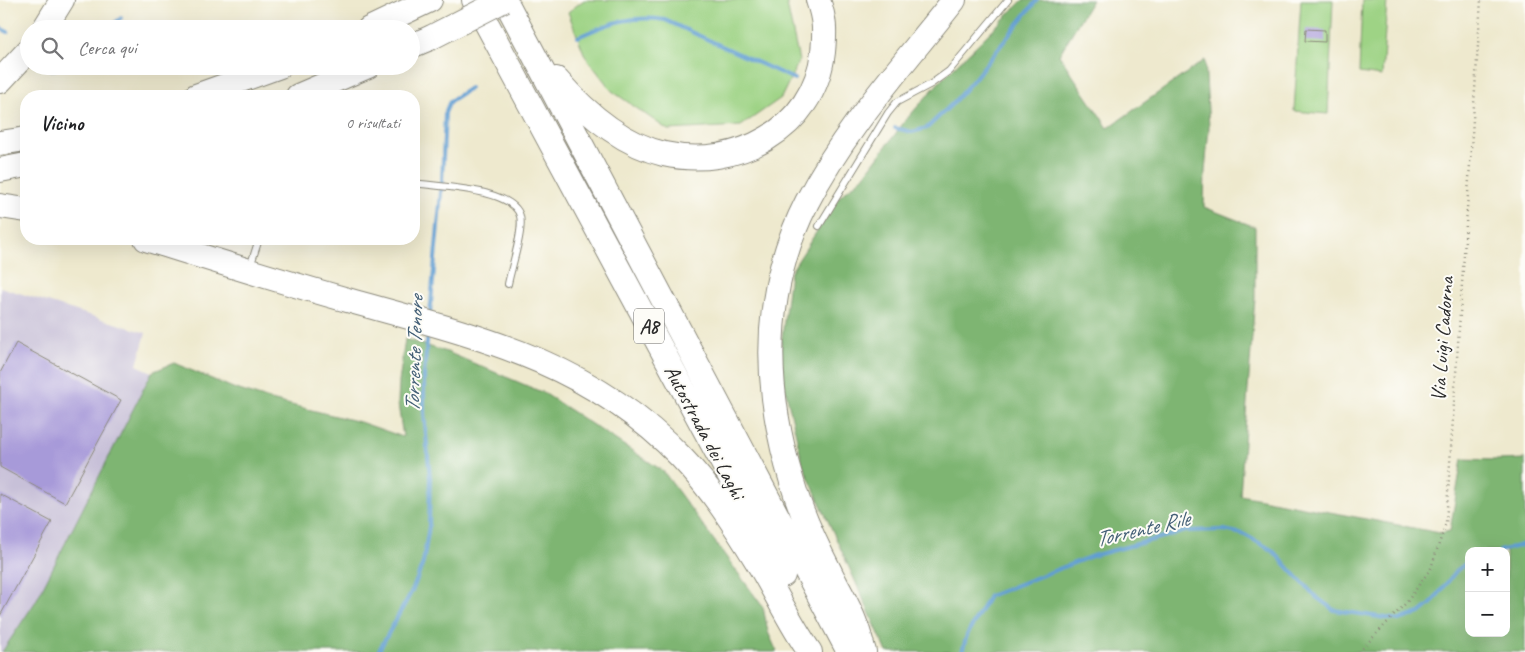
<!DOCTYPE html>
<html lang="it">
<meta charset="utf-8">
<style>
:root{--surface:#fff;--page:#f6f6f6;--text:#202124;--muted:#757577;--line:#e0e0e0}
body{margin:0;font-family:Caveat,sans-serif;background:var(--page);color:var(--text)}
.controls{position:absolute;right:15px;bottom:15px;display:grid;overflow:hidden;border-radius:10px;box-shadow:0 5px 20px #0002}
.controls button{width:45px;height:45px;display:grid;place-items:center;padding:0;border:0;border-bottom:1px solid var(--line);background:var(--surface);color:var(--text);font:25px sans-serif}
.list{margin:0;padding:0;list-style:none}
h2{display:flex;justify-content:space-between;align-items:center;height:65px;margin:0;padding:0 20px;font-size:21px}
h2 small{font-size:16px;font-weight:400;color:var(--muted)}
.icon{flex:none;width:28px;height:28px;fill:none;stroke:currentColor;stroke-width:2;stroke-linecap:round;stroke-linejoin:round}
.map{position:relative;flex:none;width:1525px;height:652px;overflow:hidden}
.search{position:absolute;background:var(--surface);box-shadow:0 5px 20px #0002;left:20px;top:20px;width:400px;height:55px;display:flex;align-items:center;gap:12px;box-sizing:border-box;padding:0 18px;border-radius:28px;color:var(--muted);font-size:19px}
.panel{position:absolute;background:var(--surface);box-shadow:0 5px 20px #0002;left:20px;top:90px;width:400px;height:155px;border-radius:20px}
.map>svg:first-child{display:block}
</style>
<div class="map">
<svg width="1525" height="652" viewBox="0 0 1525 652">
<rect width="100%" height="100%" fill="#fdfcf7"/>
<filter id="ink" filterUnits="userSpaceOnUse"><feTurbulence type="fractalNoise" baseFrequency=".02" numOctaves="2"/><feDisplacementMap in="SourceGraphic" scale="10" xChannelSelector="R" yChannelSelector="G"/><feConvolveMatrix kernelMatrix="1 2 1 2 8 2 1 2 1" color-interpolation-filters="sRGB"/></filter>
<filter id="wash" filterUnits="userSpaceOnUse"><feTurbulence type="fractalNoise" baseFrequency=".0096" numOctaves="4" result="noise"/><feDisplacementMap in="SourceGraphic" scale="20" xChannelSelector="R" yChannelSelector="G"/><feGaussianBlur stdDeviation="1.12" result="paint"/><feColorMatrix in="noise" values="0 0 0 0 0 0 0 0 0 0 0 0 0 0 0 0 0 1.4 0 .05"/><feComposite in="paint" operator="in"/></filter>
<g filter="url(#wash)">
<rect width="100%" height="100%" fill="#eee9ce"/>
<path fill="#c7c0d8" d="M0,287L146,333L137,365L152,372L36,601L2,652H0Z"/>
<path fill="#9ed385" stroke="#647f58" d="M584,0H786L799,61L781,98L741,126L668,130L612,91L585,56L568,12Z
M1301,0H1333L1328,114L1294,111Z
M1362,0H1387L1382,76L1359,73Z"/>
<path fill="#7eb572" stroke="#54704e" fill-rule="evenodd" d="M1023,0H1092L1059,55L1108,128L1205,60L1209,127L1205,171L1204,207L1255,227V297L1240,495L1440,533L1450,531L1462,459L1498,460L1525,459V652H887L803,465L779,362L790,273L839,197L863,177L905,121L941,80ZM1469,551H1506V633H1469Z
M405,339L447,352L544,393L663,471L763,607L768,632L777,652H2L36,601L152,372L174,363L233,388L267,399L360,422L403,437L398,404L399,382Z"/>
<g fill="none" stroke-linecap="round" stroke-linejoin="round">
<path stroke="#619ed2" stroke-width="4" d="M0,28L8,32
M107,29L121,18
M578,37C609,23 630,15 665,20L794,79
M51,69L53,70L60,66
M895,128L912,132L927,128L952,104L974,79L1037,0
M430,314L442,181L445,113L450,101L470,88
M1500,551L1525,544
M378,652L413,589L423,563L429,526L430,478L424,412V375L428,331
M962,652L967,635L989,596L1092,556L1186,531L1224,530L1243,534L1272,550L1316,597L1334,610L1399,620L1420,613L1431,604L1456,571L1469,561"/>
</g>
<g id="blocks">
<path fill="#a79ad9" d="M1306,29L1325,30V42L1305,41Z
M16,343L121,400L65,503L0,467V373Z
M0,494L52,522L0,616Z"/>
</g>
</g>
<g filter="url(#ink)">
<use href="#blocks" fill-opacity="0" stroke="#8c8a7c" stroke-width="1"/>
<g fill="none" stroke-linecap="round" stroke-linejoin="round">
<g stroke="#8c8a7c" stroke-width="8">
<path id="lane" d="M414,183C438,187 513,188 520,216C524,230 511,268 508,284
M819,226L888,113L897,102L931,84L949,71L1008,0
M250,267L259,239"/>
</g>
<g stroke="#8c8a7c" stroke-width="26">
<path id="highway" d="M474,0L783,575
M505,0L849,652
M44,29L62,0
M369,29L430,0
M411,46L430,38
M556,79C584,111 622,144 664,154C736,170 814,130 823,52C825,31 825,20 818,0
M0,81L29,50
M196,96L280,66
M298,96L368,66
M0,143L26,139
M0,170L26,165
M0,206L26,210
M146,239C214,260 282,282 351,301C473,335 589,361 681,457C711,488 736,527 758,563C776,592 790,624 810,652
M864,652C861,642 859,632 855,623C849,606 838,589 830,572C815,543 801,513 792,482C763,387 761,292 807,202C845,128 903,65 954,0"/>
</g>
<path stroke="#8c8a7c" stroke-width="2.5" stroke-dasharray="1 4" stroke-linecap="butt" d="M1359,652L1407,602L1431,568L1446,523L1481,0"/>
<use href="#lane" stroke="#fff" stroke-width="6"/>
<use href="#highway" stroke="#fff" stroke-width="24"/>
<g stroke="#8c8a7c" stroke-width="26" stroke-linecap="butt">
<path id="highway-bridge" d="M430,38L504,0"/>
</g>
<use href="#highway-bridge" stroke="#fff" stroke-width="24"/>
</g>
</g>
<g text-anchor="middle" stroke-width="4" stroke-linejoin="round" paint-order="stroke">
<rect fill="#fdfcf7" stroke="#6a6a68" stroke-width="1" x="634" y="308.5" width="30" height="35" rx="4"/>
<g font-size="20" font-weight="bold" fill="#2b2b2b">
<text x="649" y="333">A8</text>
</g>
<g font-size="21" fill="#2b2b2b" stroke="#fdfcf7">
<text transform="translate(1442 339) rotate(-86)" y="7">Via Luigi Cadorna</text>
<text transform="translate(705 432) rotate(62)" y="7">Autostrada dei Laghi</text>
</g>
<g font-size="22" font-style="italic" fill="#435f76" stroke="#fdfcf7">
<text transform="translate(413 354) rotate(-88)" y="8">Torrente Tenore</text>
<text transform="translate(1142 528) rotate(-13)" y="8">Torrente Rile</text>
</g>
</g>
</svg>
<div class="controls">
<button>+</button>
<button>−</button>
</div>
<div class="search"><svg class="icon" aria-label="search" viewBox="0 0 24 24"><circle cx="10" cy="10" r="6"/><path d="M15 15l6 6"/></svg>Cerca qui</div>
<section class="panel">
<h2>Vicino<small>0 risultati</small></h2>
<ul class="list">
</ul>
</section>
</div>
